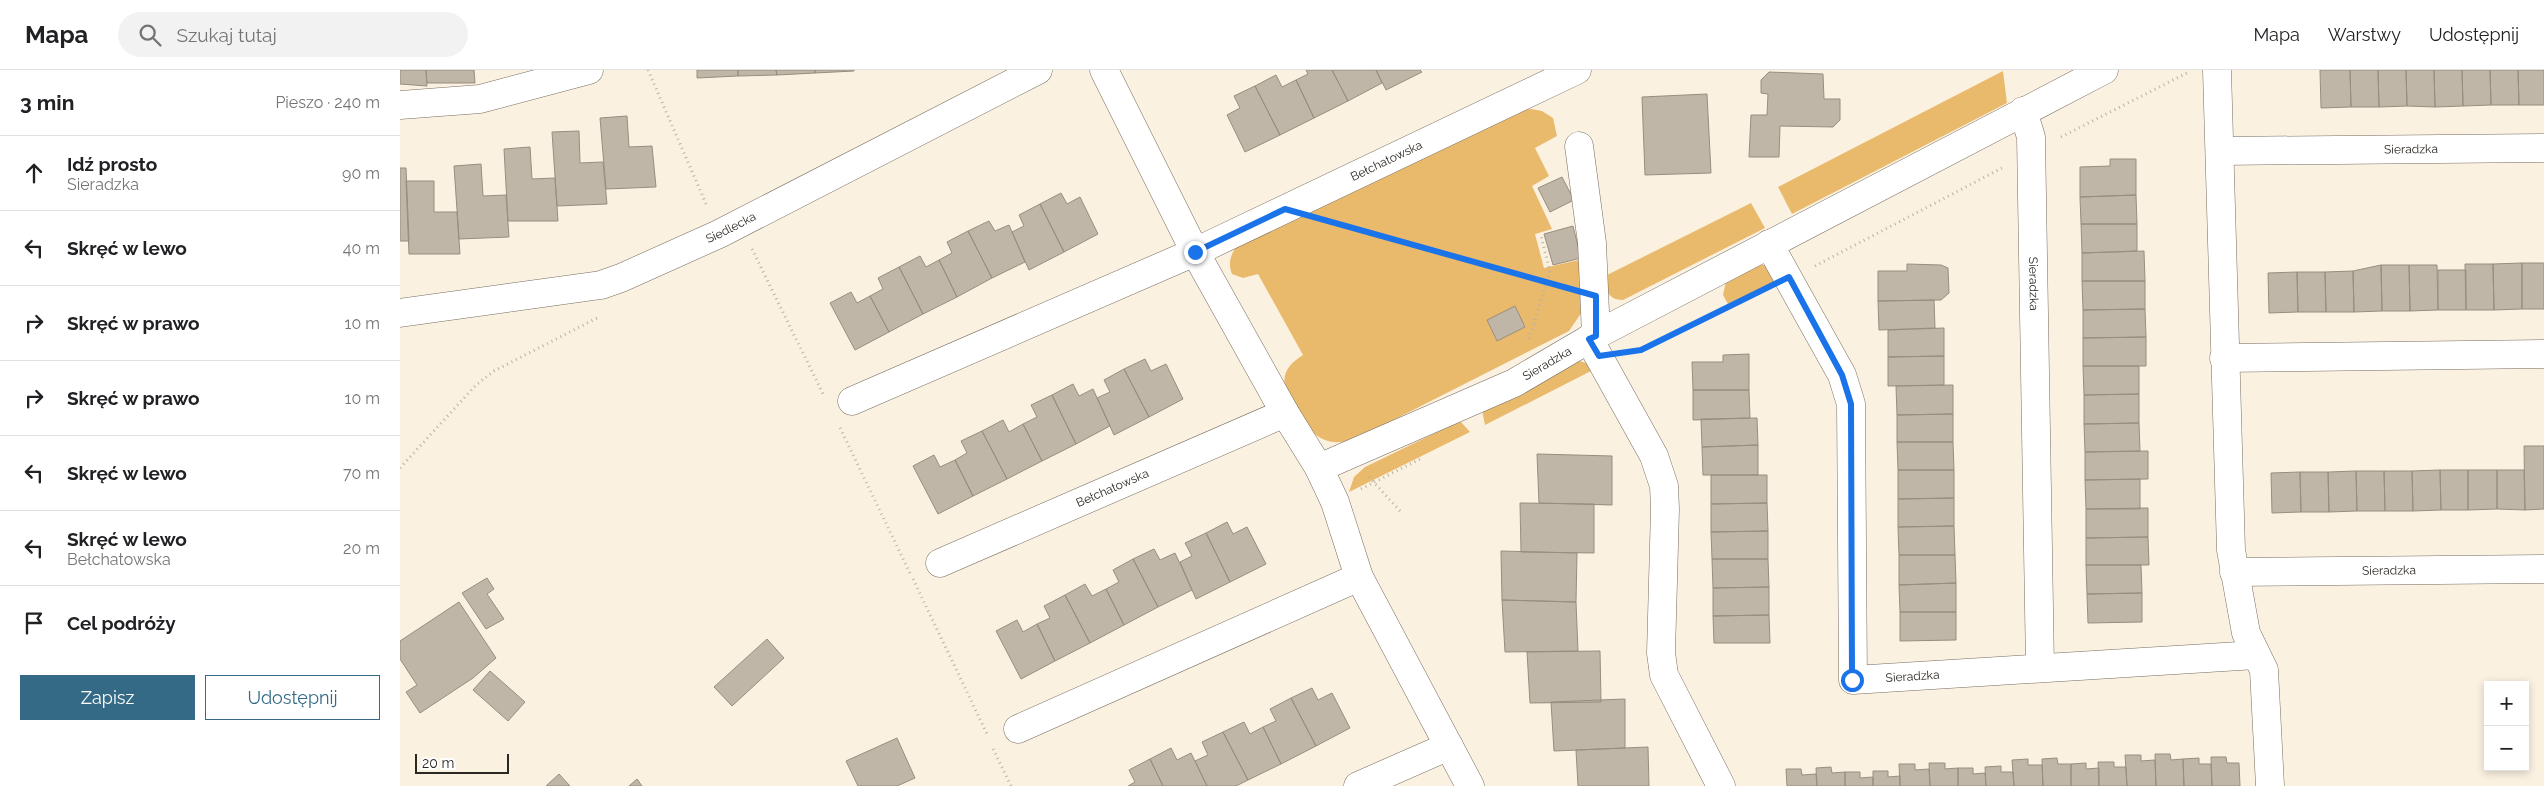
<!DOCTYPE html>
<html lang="pl">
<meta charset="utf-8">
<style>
:root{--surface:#fff;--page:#f2f2f2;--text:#202124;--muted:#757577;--line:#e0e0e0;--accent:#356a86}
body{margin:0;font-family:Raleway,sans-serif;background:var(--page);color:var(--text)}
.controls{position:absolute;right:15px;bottom:15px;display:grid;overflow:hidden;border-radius:0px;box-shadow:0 2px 8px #0003}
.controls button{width:45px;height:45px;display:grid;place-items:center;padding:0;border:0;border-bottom:1px solid var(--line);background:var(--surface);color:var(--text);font:25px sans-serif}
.scale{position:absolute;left:15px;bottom:12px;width:94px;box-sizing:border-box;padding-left:5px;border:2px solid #2b2721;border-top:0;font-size:14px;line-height:18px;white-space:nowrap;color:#2b2721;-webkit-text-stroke:4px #fff;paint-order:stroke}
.stop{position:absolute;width:15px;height:15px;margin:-11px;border:4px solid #1a73e8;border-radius:50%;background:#fff}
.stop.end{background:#1a73e8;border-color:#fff;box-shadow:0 1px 5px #0008}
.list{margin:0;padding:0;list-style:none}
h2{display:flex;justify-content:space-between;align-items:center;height:65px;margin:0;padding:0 20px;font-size:21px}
h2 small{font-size:16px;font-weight:400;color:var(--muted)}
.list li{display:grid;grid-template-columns:32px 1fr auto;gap:15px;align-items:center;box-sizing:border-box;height:75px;padding:0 20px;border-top:1px solid var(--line)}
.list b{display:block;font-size:19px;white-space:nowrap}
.list p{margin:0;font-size:16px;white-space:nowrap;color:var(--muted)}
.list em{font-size:16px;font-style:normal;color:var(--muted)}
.actions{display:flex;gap:10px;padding:15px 20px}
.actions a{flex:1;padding:11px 0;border:1px solid var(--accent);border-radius:0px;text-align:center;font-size:18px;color:var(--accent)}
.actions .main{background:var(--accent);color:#fff}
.icon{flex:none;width:28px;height:28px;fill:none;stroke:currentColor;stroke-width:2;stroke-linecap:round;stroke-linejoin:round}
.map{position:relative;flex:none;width:2144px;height:716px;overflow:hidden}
header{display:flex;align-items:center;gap:30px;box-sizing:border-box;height:70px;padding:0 25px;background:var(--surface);border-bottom:1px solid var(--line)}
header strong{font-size:24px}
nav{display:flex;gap:28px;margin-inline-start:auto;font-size:18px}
.search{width:350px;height:45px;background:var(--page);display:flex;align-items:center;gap:12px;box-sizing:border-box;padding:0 18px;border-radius:28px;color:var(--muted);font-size:19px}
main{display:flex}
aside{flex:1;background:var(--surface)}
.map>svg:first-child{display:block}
</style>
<header>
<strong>Mapa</strong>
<div class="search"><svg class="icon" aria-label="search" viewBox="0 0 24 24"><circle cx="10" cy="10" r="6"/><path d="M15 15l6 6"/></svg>Szukaj tutaj</div>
<nav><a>Mapa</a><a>Warstwy</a><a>Udostępnij</a></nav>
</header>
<main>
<aside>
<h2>3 min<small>Pieszo · 240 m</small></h2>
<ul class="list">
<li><svg class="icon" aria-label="ahead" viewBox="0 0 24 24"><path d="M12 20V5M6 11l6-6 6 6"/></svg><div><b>Idź prosto</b><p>Sieradzka</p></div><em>90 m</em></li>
<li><svg class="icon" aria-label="left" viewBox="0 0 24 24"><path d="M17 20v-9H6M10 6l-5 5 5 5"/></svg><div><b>Skręć w lewo</b></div><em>40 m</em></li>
<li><svg class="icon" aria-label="right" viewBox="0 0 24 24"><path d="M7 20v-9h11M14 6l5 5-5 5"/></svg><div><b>Skręć w prawo</b></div><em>10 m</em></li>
<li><svg class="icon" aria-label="right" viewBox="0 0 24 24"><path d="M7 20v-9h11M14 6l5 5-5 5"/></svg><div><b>Skręć w prawo</b></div><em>10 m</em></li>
<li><svg class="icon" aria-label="left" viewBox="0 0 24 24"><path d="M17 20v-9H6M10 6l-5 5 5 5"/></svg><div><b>Skręć w lewo</b></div><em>70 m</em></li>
<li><svg class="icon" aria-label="left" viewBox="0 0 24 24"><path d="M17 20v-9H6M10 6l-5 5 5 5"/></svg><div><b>Skręć w lewo</b><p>Bełchatowska</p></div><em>20 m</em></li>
<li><svg class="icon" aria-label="arrive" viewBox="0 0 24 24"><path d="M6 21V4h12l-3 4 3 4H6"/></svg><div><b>Cel podróży</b></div></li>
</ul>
<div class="actions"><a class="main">Zapisz</a><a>Udostępnij</a></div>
</aside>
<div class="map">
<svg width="2144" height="716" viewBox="0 0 2144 716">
<rect width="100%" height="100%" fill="#fbf1e1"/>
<path fill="#eaba6c" d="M1603,1L1607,33L1392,144L1378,117Z
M1131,39L1142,41L1153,48L1157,66L1135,78L1149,106L1132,116L1152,159L1135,164L1144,198L1187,188L1186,236L1169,261L956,369C913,383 905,350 885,319C882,302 889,294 903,285L858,204L843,208L832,204C828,194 830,186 836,177L1117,40Z
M1351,133L1365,158L1223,230C1207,230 1206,219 1205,206Z
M1357,194L1369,196L1379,210L1328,234L1323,225L1326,211Z
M1172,289L1190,294L1193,300L1085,355L1082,340Z
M1060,351L1070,362L949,422L954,407L965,397Z"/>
<path fill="#c0b6a7" stroke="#988e80" d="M0,0H26L27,16L0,14Z
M26,0H74L75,13H27Z
M297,0H338V6L297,8Z
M338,0H376L377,5L338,6Z
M376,0H415V3L377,5Z
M415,0H454V1L415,3Z
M906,0H932L948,31L914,48L896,10L908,4Z
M932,0H976L982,13L948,31Z
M976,0H1020L1022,2L986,20Z
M1920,0H1950L1951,37L1921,38Z
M1950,0H1978L1979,37H1951Z
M1978,0H2006L2007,36L1979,37Z
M2006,0H2034L2035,37L2007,36Z
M2034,0H2062L2063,36L2035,37Z
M2062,0H2090L2091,35L2063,36Z
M2090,0H2118L2119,35H2091Z
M2118,0H2144V35H2119Z
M1369,2L1423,4L1424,29H1440V50L1433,57L1380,56L1379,87H1349L1351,45H1367L1368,24L1361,23V10Z
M876,5L882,17L896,10L914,48L880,65L855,16Z
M855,16L880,65L845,82L827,45L840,38L834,26Z
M1307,24L1311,103L1245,105L1242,27Z
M227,46L229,77L252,76L256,117L206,119L200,48Z
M179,61L180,93L203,92L207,134L157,136L152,62Z
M130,77L132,109L155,108L158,151H108L104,79Z
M1710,89H1736V125L1680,127V97L1710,96Z
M81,94L83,126L106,125L109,167L59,169L54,96Z
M0,98H6L9,171H0Z
M1162,107L1174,130L1150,142L1138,118Z
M6,111H34V142H57L60,184H9Z
M661,123L667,134L680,127L698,164L664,182L640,134Z
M1736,125L1737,154H1681L1680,127Z
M640,134L664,182L629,200L612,162L624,156L619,145Z
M589,151L595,161L609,155L625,192L592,208L568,161Z
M1681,154H1737V181L1682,183Z
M1173,156L1181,188L1153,195L1144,164Z
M568,161L592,208L557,227L539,190L552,183L547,172Z
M1744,181L1745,211H1682V183Z
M520,186L526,197L539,190L557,227L523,244L499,197Z
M2122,193V239L2094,240L2093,194Z
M2122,193H2144V239H2122Z
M1507,194L1541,195L1548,198L1549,223L1541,230L1478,231V201H1507Z
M2065,194H2093L2094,240H2066Z
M1981,195L1982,241L1954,242L1953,201Z
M1981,195H2009L2010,241H1982Z
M2009,195H2037L2038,240L2010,241Z
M499,197L523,244L489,262L470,226L483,219L478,208Z
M2038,200H2066V240H2038Z
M1953,201L1954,242H1926L1925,202Z
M1897,202L1898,242L1869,243L1868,203Z
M1897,202H1925L1926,242H1898Z
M1682,211H1745V239L1683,240Z
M451,222L457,233L470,226L489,262L455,280L430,233Z
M1534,230L1535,258L1479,260L1478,231Z
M1115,236L1125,257L1097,271L1087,250Z
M1745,239L1746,267L1683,268V240Z
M1544,258V286L1488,287V260Z
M1746,267V296H1683V268Z
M1349,284V320H1293L1292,292H1323V285Z
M1544,286V315L1488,316V287Z
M745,289L751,301L766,294L783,329L749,347L724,299Z
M1683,296H1739V324L1684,325Z
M724,299L749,347L714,365L697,328L710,322L704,310Z
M673,314L679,326L693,319L710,356L676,374L652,325Z
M1553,315V344L1497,345L1496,316Z
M1293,320H1349L1350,348L1293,350Z
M1739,324V353L1684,354V325Z
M652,325L676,374L642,391L623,354L637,347L631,335Z
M1553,344V372H1497V345Z
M1357,348L1358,375L1302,377L1301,349Z
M603,350L609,362L623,354L642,391L607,409L582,361Z
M1739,353L1740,381L1685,382L1684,354Z
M582,361L607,409L573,426L555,390L567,383L561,371Z
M1497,372H1553L1554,400H1498Z
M1358,375V405H1303L1302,377Z
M2124,376H2144V439L2125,440Z
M1748,381V409L1685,410V382Z
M1137,384L1212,386V435L1139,433Z
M534,385L540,397L555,390L573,426L538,444L513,396Z
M1498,400H1554V428L1498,429Z
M2040,400L2041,440L2013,441L2012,401Z
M2040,400H2068V440H2041Z
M2068,400H2097V439L2068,440Z
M2097,400H2124L2125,440L2097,439Z
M1956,401L1957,441L1929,442L1928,402Z
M1956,401H1984L1985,441H1957Z
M1984,401H2012L2013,441H1985Z
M1900,402L1901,442L1872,443L1871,403Z
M1900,402H1928L1929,442H1901Z
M1311,405H1367V433L1311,434Z
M1740,409V439H1686L1685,410Z
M1554,428V456L1498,457V429Z
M1120,433L1194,434V483L1121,482Z
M1367,433L1368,461L1311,462V434Z
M1748,438V467L1686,468V439Z
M827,452L833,464L847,457L866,494L830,512L806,463Z
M1554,456L1555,485H1499L1498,457Z
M1368,461V489H1312L1311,462Z
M806,463L830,512L796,529L780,492L792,486L785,473Z
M1748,467L1749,495H1686V468Z
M754,479L760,490L775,483L792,520L758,537L733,489Z
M1101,481L1177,483L1176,532L1102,530Z
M1499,485H1555L1556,513L1499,515Z
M733,489L758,537L724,555L706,519L719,512L713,500Z
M1312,489H1368L1369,517L1313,518Z
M1686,495H1741L1742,523L1687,524Z
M87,508L94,519L87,524L104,549L86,559L62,523Z
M1556,513V542H1500L1499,515Z
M685,514L692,526L706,519L724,555L690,573L665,525Z
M1369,517V545L1313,546V518Z
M1742,523V552L1688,553L1687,524Z
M665,525L690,573L655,591L637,554L650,548L644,536Z
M1102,530L1176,532L1178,581L1105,582Z
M59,532L96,588L73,608L20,643L6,622L17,615L0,589V571Z
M1500,542H1556V570L1500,571Z
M1369,545L1370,573H1314L1313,546Z
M617,550L623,562L637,554L655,591L621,609L596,561Z
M367,569L384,588L332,636L314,617Z
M1200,581L1201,632L1130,633L1127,582Z
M90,601L125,632L108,651L73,620Z
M912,618L918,630L932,623L950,658L916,676L891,628Z
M891,628L916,676L881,694L863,657L876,651L870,639Z
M1225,629V678L1154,681L1151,632Z
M844,652L850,664L863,657L881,694L848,710L823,662Z
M823,662L848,710L836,716H807L795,691L808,685L802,672Z
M497,668L515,708L497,716H458L446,691Z
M1248,677L1249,716H1178L1176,680Z
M771,678L777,690L791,683L807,716H763L750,689Z
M1755,684H1770L1771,690L1783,689L1784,716H1756Z
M1725,685H1741V691L1755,690L1756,716H1727Z
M1811,687H1826L1827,693H1839L1840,716H1812Z
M1657,688L1658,694H1671V716H1643L1642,689Z
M1799,688V694H1811L1812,716H1784L1783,689Z
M750,689L763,716H728L735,712L729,700Z
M1628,689V695H1642L1643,716H1614L1612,690Z
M1698,692H1714V697H1726L1727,716H1699Z
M1529,693H1545V699L1558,698V716H1530Z
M1686,693V699L1699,698V716H1671V694Z
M1499,694H1515V700L1529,699L1530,716H1500Z
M1601,696V702H1613L1614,716H1586L1585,697Z
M1431,697L1432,703L1445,702V716H1417L1416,698Z
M1558,698H1573V704L1585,703L1586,716H1558Z
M1386,699H1401L1402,705L1416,704L1417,716H1387Z
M1473,701H1488V707L1500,706V716H1473Z
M1445,702H1460V708L1473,707V716H1445Z
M159,704L170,716H146Z
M237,709L242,716H229Z"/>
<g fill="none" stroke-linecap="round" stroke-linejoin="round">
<g stroke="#766d5f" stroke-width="29">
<g id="minor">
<path d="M704,0L795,182L885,343L919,398L935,432L959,507L1070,716"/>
<path d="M1817,0L1831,480L1846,563L1864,600L1870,716"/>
<path d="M0,35L80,29L189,0"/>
<path id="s1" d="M1623,41L1631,67L1640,597"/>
<path d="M1179,76L1192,173L1196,265"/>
<path id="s2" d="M1820,81L2144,78"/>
<path id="s3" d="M1369,174L1442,305L1451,334L1453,610L1856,585"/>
<path id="s4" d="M0,243L201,215L221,208L319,164L638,0"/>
<path d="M1189,269L1254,386L1264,416L1265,439L1261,583L1264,605L1321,716"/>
<path d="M1824,288L2144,284"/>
<path id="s5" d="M452,331L795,182L1177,0"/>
<path id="s6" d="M919,398L1114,313L1196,265L1704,0"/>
<path id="s7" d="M540,493L885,343"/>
<path id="s8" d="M1834,502L2144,499"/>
<path d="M618,659L959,507"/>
<path d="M958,716L1049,676"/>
</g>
</g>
<path stroke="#bab2a5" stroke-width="3" stroke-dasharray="1 4" stroke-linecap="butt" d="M248,0L307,136
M1661,67L1787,3
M929,152L1164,217
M352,179L423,324
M1415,196L1602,98
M1129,269L1150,202L1141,166
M1234,281L1241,279L1362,221
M440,358L510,503
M0,398L76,315L94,301L199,247
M969,407L1001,442
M961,419L1020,389
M513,509L588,666
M593,679L611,716"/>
<use href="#minor" stroke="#fff" stroke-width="28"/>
</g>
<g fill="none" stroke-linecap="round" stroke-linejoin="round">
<path stroke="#1a73e8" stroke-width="6" d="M795,182L885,139L1196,226V266L1189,269L1199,286L1241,280L1389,207L1442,305L1451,334L1452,610"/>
</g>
<g text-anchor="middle" stroke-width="4.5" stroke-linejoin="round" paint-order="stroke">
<g font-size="12" fill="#2b2721" stroke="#fff">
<text dy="4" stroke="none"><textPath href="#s2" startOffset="191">Sieradzka</textPath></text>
<text dy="4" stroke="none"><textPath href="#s5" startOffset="586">Bełchatowska</textPath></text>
<text dy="4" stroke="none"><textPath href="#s4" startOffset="345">Siedlecka</textPath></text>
<text dy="4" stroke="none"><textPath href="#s1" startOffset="174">Sieradzka</textPath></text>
<text dy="4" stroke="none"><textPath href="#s6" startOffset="251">Sieradzka</textPath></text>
<text dy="4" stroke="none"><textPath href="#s7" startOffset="188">Bełchatowska</textPath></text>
<text dy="4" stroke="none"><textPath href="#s8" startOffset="155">Sieradzka</textPath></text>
<text dy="4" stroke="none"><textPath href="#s3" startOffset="516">Sieradzka</textPath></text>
</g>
</g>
</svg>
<div class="controls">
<button>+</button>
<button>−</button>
</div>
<div class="scale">20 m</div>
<div class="stop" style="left:1452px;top:610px"></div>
<div class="stop end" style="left:795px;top:182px"></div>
</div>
</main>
